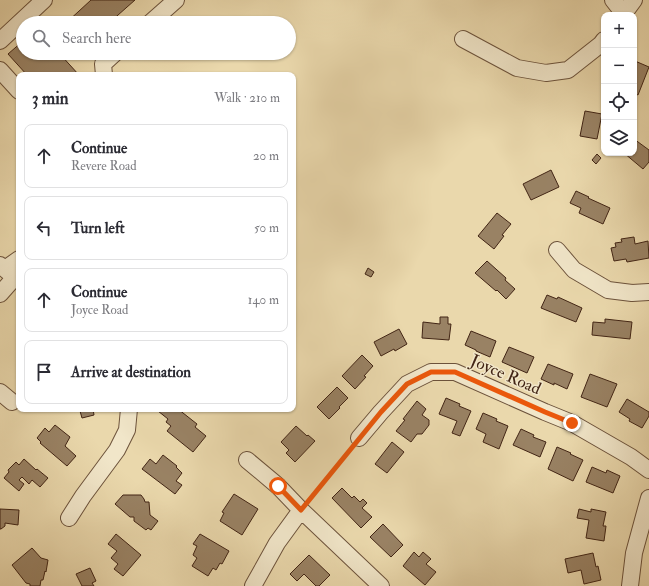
<!DOCTYPE html>
<meta charset="utf-8">
<style>
:root{--surface:#fff;--page:#f7f7f7;--text:#2b2b33;--muted:#7c7c81;--line:#e1e1e2}
body{margin:0;font-family:"IM FELL Double Pica",serif;background:var(--page);color:var(--text)}
.controls{position:absolute;right:12px;top:12px;display:grid;overflow:hidden;border-radius:8px;box-shadow:0 1px 3px #0004}
.controls button{width:36px;height:36px;display:grid;place-items:center;padding:0;border:0;border-bottom:1px solid var(--line);background:var(--surface);color:var(--text);font:20px sans-serif}
.stop{position:absolute;width:12px;height:12px;margin:-9px;border:3px solid #ea580c;border-radius:50%;background:#fff}
.stop.end{background:#ea580c;border-color:#fff;box-shadow:0 1px 4px #0008}
.list{margin:0;padding:0;list-style:none}
h2{display:flex;justify-content:space-between;align-items:center;height:52px;margin:0;padding:0 16px;font-size:17px}
h2 small{font-size:13px;font-weight:400;color:var(--muted)}
.list li{display:grid;grid-template-columns:26px 1fr auto;gap:12px;align-items:center;box-sizing:border-box;height:64px;margin:0 8px 8px;padding:0 8px;border:1px solid var(--line);border-radius:8px}
.list b{display:block;font-size:15px;white-space:nowrap}
.list p{margin:0;font-size:13px;white-space:nowrap;color:var(--muted)}
.list em{font-size:13px;font-style:normal;color:var(--muted)}
.icon{flex:none;width:22px;height:22px;fill:none;stroke:currentColor;stroke-width:2;stroke-linecap:round;stroke-linejoin:round}
.map{position:relative;flex:none;width:649px;height:586px;overflow:hidden}
.search{position:absolute;background:var(--surface);box-shadow:0 1px 3px #0004;left:16px;top:16px;width:280px;height:44px;display:flex;align-items:center;gap:10px;box-sizing:border-box;padding:0 14px;border-radius:22px;color:var(--muted);font-size:15px}
.panel{position:absolute;background:var(--surface);box-shadow:0 1px 3px #0004;left:16px;top:72px;width:280px;height:340px;border-radius:8px}
.map>svg:first-child{display:block}
</style>
<div class="map">
<svg width="649" height="586" viewBox="0 0 649 586">
<rect width="100%" height="100%" fill="#ead8ac"/>
<filter id="stains"><feTurbulence type="fractalNoise" baseFrequency=".005" numOctaves="4"/><feColorMatrix values="0 0 0 0 .2 0 0 0 0 .09 0 0 0 0 .02 0 0 0 .5 -.17"/></filter>
<radialGradient id="worn" r=".72"><stop offset=".6" stop-color="#630" stop-opacity="0"/><stop offset="1" stop-color="#630" stop-opacity=".3"/></radialGradient>
<path fill="#998264" stroke="#422515" d="M91,0H135L109,23H66Z
M23,41V53H59L79,75H27L8,54Z
M635,61L649,67L638,95L634,93Z
M585,111L602,114L597,139L580,136Z
M634,139L649,150V162L643,169L624,153H634Z
M597,154L601,158L596,164L592,160Z
M551,170L559,187L531,200L523,184Z
M576,191L589,197L588,198L610,208L603,224L579,213L581,208L570,203Z
M497,213L511,224L502,235L504,236L494,249L478,236Z
M634,237L635,244L648,241L649,258L627,262L626,259L614,261L611,248L616,247L615,243L622,242L621,239Z
M487,261L506,278L505,280L515,289L506,299L497,290L496,291L475,273Z
M368,268L374,272L371,277L365,274Z
M547,295L557,299L558,297L582,308L576,322L541,308Z
M440,317H448V324H451L449,340L422,338L423,322L440,324Z
M605,319L632,322L630,339L592,335L593,322L605,323Z
M399,329L407,344L395,351L394,349L381,356L374,342Z
M471,331L496,341L490,357L476,351V350L465,345Z
M509,347L534,357L527,373L502,362Z
M362,355L373,366L364,376L366,377L355,389L342,376Z
M548,364L573,374L567,389L554,383V385L541,379Z
M590,374L617,384L607,407L581,397Z
M337,387L348,398L339,407L340,408L329,419L317,407Z
M446,398L460,404L459,406L471,411L460,436L452,433L457,421L439,414Z
M627,399L649,412V416L642,428L629,421L630,419L619,412Z
M417,401L426,409L422,415L429,420V425L422,434H417L411,442L396,431L405,420L403,419Z
M77,409H95H93L94,415L82,418L80,411H77Z
M159,409H178L197,424L195,427L206,436L193,452L167,431L171,426L166,422L168,419L158,411Z
M483,413L497,419L496,421L508,426L499,449L483,442L486,434L476,429Z
M55,425L70,437L65,446L76,456L67,466L40,443L41,442L37,438L45,428L49,432Z
M296,426L307,436L308,435L315,441L295,462L286,453L289,450L281,442Z
M521,429L534,435L533,437L546,442L540,457L513,445Z
M392,442L404,452L387,473L375,464Z
M557,447L571,453L570,454L583,460L573,481L548,469Z
M163,455L177,466L176,467L182,473L176,481L182,485L175,494L142,469L150,459L156,464Z
M24,459L36,470L37,469L48,478L40,487L32,480L29,484L22,477L19,480L24,484L19,491L4,478L9,472L8,470L16,462L19,465Z
M592,467L606,473L607,470L620,476L613,493L586,482Z
M342,488L352,498L354,496L360,502L363,499L367,503L362,508L372,517L361,528L332,498Z
M234,494L258,509L242,535L220,521L224,513L222,512Z
M123,495H141L144,499L145,502H149L150,515L158,521L151,530L148,528L146,530L134,521V517H130L115,504Z
M0,509L19,510L18,525L5,523V526L1,529H0Z
M579,509L591,512V509L606,512L603,526H606L604,541L586,538L589,520L577,518Z
M383,524L403,545L391,557L370,537Z
M116,534L141,555L123,576L114,569L118,564L111,558L117,551L108,544Z
M200,534L229,551L222,564L220,563L216,570L213,568L208,576L192,566L197,558L193,555L197,546L193,544Z
M32,548L41,558L48,560L46,572L45,571L43,580H41L40,586H30V584L26,583L12,565Z
M414,552L419,557L423,552L431,559L426,564L436,572L425,585L403,566Z
M593,553L596,567L598,566L601,580L584,584L581,570L568,573L565,559Z
M309,555L330,575L319,586H316L304,574L297,581L290,574Z
M90,568L96,581L92,583L94,586H82L76,574Z"/>
<g fill="none" stroke-linecap="round" stroke-linejoin="round">
<g stroke="#6c523b" stroke-width="18">
<path id="minor" d="M613,0L624,14
M623,15L634,0
M150,23L176,0
M463,39L517,68L546,73L568,70L601,44L604,40
M0,41L44,0
M0,70L19,91
M104,75L103,64L115,53
M557,250L574,270L608,290L632,293L649,292
M0,265L19,281
M5,269L19,259
M0,294L15,277
M0,392L12,402
M359,438L381,412L407,384L431,372H455L545,412L572,423L631,457L649,470
M247,460L278,486L301,510L381,586
M69,518L83,496L117,450L127,430L129,409
M253,586L277,543L301,510
M630,586L634,553L649,498"/>
</g>
<path stroke="#422515" stroke-width="2" stroke-dasharray="1 2" stroke-linecap="butt" d="M309,500L351,449"/>
<use href="#minor" stroke="#f1e6c9" stroke-width="16"/>
</g>
<g fill="none" stroke-linecap="round" stroke-linejoin="round">
<path stroke="#ea580c" stroke-width="5" d="M278,486L301,510L381,412L407,384L431,372H455L545,412L572,423"/>
</g>
<g text-anchor="middle" stroke-width="3" stroke-linejoin="round" paint-order="stroke">
<g font-size="17" fill="#422515" stroke="#f1e6c9">
<text transform="translate(506 374) rotate(24)" y="6">Joyce Road</text>
</g>
</g>
<rect width="100%" height="100%" filter="url(#stains)"/>
<rect width="100%" height="100%" fill="url(#worn)"/>
</svg>
<div class="controls">
<button>+</button>
<button>−</button>
<button><svg class="icon" aria-label="locate" viewBox="0 0 24 24"><circle cx="12" cy="12" r="6"/><path d="M12 2v4M12 18v4M2 12h4M18 12h4"/></svg></button>
<button><svg class="icon" aria-label="layers" viewBox="0 0 24 24"><path d="M12 4l9 5-9 5-9-5zM3 14l9 5 9-5"/></svg></button>
</div>
<div class="stop" style="left:278px;top:486px"></div>
<div class="stop end" style="left:572px;top:423px"></div>
<div class="search"><svg class="icon" aria-label="search" viewBox="0 0 24 24"><circle cx="10" cy="10" r="6"/><path d="M15 15l6 6"/></svg>Search here</div>
<section class="panel">
<h2>3 min<small>Walk · 210 m</small></h2>
<ul class="list">
<li><svg class="icon" aria-label="ahead" viewBox="0 0 24 24"><path d="M12 20V5M6 11l6-6 6 6"/></svg><div><b>Continue</b><p>Revere Road</p></div><em>20 m</em></li>
<li><svg class="icon" aria-label="left" viewBox="0 0 24 24"><path d="M17 20v-9H6M10 6l-5 5 5 5"/></svg><div><b>Turn left</b></div><em>50 m</em></li>
<li><svg class="icon" aria-label="ahead" viewBox="0 0 24 24"><path d="M12 20V5M6 11l6-6 6 6"/></svg><div><b>Continue</b><p>Joyce Road</p></div><em>140 m</em></li>
<li><svg class="icon" aria-label="arrive" viewBox="0 0 24 24"><path d="M6 21V4h12l-3 4 3 4H6"/></svg><div><b>Arrive at destination</b></div></li>
</ul>
</section>
</div>
